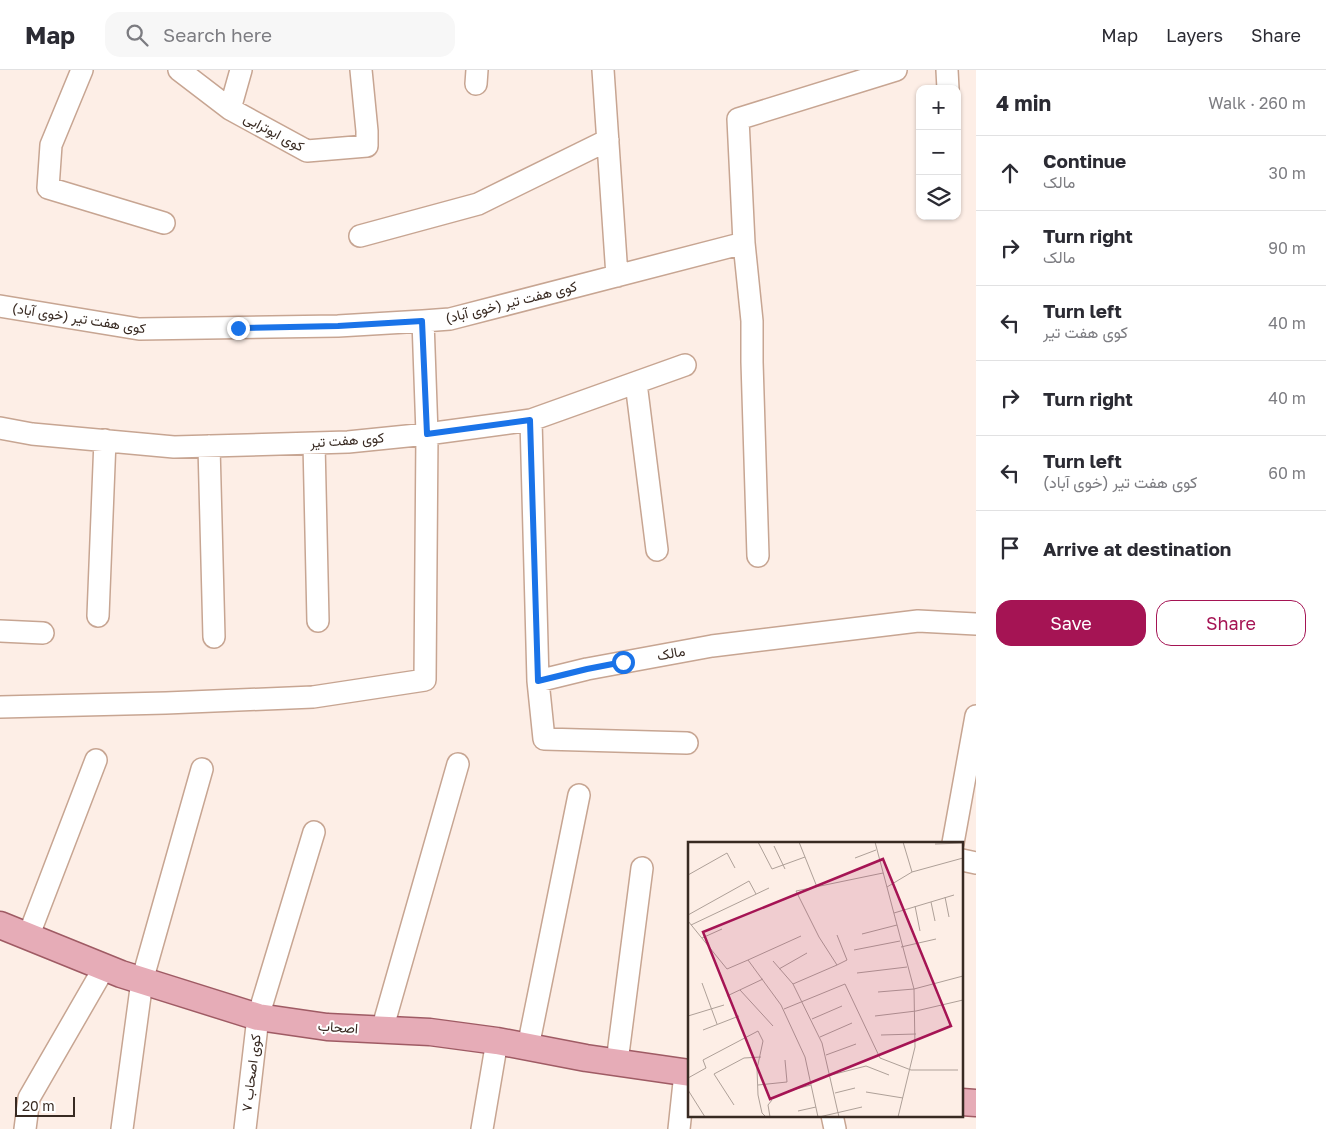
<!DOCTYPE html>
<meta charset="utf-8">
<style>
:root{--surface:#fff;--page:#f7f7f7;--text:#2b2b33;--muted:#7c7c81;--line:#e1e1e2;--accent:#a51454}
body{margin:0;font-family:"Golos Text",Vazirmatn,sans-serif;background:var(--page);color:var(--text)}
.controls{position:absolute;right:15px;top:15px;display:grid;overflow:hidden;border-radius:10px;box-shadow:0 1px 4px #0004}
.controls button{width:45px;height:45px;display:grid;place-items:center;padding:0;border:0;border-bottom:1px solid var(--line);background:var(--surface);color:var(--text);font:25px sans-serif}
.scale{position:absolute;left:15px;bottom:12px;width:60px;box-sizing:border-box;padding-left:5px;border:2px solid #382a22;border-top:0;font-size:14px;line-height:18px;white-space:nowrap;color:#382a22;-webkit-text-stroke:4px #fff;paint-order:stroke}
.stop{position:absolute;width:15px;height:15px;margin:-11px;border:4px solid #1a73e8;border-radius:50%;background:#fff}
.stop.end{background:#1a73e8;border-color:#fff;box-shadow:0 1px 5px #0008}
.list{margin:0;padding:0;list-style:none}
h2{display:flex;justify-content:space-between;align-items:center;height:65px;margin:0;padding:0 20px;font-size:21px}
h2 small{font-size:16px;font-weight:400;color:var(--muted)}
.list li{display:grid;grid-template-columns:32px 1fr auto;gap:15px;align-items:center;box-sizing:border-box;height:75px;padding:0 20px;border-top:1px solid var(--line)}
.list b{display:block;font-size:19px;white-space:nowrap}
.list p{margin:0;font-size:16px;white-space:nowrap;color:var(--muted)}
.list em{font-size:16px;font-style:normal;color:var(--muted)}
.actions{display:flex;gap:10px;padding:15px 20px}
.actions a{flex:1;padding:11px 0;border:1px solid var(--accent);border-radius:15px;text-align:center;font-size:18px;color:var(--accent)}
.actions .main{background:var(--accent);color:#fff}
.icon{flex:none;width:28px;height:28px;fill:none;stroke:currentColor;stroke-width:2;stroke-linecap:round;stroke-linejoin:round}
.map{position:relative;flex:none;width:976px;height:1059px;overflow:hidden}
header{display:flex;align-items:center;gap:30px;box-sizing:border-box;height:70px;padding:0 25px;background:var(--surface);border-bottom:1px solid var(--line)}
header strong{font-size:24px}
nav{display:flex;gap:28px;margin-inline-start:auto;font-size:18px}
.search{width:350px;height:45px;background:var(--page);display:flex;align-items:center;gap:12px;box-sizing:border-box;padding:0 18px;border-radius:15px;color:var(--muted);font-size:19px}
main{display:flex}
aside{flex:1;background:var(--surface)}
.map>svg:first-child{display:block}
</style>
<header>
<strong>Map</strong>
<div class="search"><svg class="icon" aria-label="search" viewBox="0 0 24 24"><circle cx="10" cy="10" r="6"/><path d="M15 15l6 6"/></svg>Search here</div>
<nav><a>Map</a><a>Layers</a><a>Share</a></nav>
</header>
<main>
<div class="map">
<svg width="976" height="1059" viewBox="0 0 976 1059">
<rect width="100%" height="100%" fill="#fdeee6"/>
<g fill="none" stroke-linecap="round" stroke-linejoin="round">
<g stroke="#c7a592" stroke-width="24">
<path id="minor" d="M82,0L51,75L48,118L164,153
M179,0L230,39L307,81L367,76V61L361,0
M603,0L617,206
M947,0L948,19
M476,14L477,0
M230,39L241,0
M360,166L478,134L608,70
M744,173L752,251V292L758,486
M0,236L139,259L338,256L423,251L450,249L744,173L738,49L896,0
M636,313L657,480
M531,350L538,611L587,599L712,576L918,551L976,554
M0,358L32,364L174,377L348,372L427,364L531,350L685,295
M314,373L318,551
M209,376L214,567
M98,546L105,370
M0,561L43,563
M538,611L544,669L687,673
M0,637L166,633L313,627L425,610L427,364L423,251
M953,773L976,646
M962,790L976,793
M28,867L96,690
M382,960L458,694
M528,977L579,725
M617,992L642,798
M832,1045L835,1059
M25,1059L29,1028L104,898
M122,1059L142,911L202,699
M245,1059L258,947L314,762
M482,1059L497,971
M679,1059L685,1003"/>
</g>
<g stroke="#9f5b64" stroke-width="29">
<path id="major" d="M0,855L121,904L258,947L327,957L430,962L497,971L586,988L690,1003
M962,1032L976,1033"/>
</g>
<use href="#minor" stroke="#fff" stroke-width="21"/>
<use href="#major" stroke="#e6acb7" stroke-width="26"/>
</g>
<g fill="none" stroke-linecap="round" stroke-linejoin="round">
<path stroke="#1a73e8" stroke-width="6" d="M238,258L338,256L422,251L427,364L530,350L538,611L587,599L623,592"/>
</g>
<g text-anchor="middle" stroke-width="4" stroke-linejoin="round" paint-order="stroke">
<g font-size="14" fill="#382a22" stroke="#fff">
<text transform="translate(274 62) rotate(28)" y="5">کوی ابوترابی</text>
<text transform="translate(511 232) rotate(-14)" y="5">کوی هفت تیر (خوی آباد)</text>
<text transform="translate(79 248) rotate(9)" y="5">کوی هفت تیر (خوی آباد)</text>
<text transform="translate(347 370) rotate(-4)" y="5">کوی هفت تیر</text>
<text transform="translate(671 583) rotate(-10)" y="5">مالک</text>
<text transform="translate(338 957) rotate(4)" y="5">اصحاب</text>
<text transform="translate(251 1003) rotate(-83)" y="5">کوی اصحاب ۷</text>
</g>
</g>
<g transform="translate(688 772)">
<rect width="275" height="275" fill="#fdeee6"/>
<path fill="none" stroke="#aea098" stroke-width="1" d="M70,0L84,27L117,15M111,0L129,45M187,0L226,147L227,205L210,275M215,0L224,30M247,2L275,1M86,4L97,27M167,16L188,8M0,33L39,11L47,26M199,45L224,30L275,16M257,55L261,75M243,60L247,79M227,64L232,89M206,71L266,53M0,73L61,39L68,52M0,79L39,127L60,118L93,163L117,215L130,275M3,83L81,46M174,92L209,83M14,96L34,87M213,105L248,97M166,108L212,99M60,118L113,94M85,119L105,142L134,201L151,275M149,123L159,118L149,93M91,127L119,111M169,131L219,125M14,141L29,182M105,142L149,123L131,95L108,49L195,31M52,148L85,184M190,150L226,147L275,134M39,154L75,137M96,167L157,142L192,216L223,228H270M0,174L36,163M187,174L228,169L275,158M124,177L154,164M15,188L51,174M193,193L228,192M132,195L164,181M138,213L168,202M143,233L178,224L201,233M0,236L18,226L15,218L70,189L75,199L69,227L70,253L74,271L78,275M70,243L99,240L97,218M0,248L17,275M100,249L123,243M178,250L215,256M147,251L167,246M46,263L26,232L56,216L73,215M110,269L128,265M82,275L80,263L84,258M131,275L174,265"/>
<path fill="#a51454" fill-opacity="0.15" stroke="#a51454" stroke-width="2.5" d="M195,17L263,184L82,257L15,90Z"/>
<rect width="275" height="275" fill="none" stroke="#382a22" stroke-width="2.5"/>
</g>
</svg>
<div class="controls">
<button>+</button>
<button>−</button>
<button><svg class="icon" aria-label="layers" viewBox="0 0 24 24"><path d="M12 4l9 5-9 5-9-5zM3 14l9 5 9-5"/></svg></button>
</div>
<div class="scale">20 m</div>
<div class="stop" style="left:623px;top:592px"></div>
<div class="stop end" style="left:238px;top:258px"></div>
</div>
<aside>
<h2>4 min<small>Walk · 260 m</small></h2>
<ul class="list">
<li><svg class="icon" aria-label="ahead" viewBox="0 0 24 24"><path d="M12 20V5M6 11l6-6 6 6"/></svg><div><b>Continue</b><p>مالک</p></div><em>30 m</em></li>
<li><svg class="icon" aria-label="right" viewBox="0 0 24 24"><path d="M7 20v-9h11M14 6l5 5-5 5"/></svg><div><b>Turn right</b><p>مالک</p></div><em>90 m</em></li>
<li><svg class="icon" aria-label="left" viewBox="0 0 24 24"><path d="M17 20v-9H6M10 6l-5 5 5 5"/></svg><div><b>Turn left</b><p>کوی هفت تیر</p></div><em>40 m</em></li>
<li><svg class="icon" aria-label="right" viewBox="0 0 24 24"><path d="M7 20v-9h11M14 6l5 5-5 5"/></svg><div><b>Turn right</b></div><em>40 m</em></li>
<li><svg class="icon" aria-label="left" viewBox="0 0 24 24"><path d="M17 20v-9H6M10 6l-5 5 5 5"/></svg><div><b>Turn left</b><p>کوی هفت تیر (خوی آباد)</p></div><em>60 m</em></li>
<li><svg class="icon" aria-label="arrive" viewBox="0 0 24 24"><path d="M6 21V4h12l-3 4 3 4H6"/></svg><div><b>Arrive at destination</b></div></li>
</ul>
<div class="actions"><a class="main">Save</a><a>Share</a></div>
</aside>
</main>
